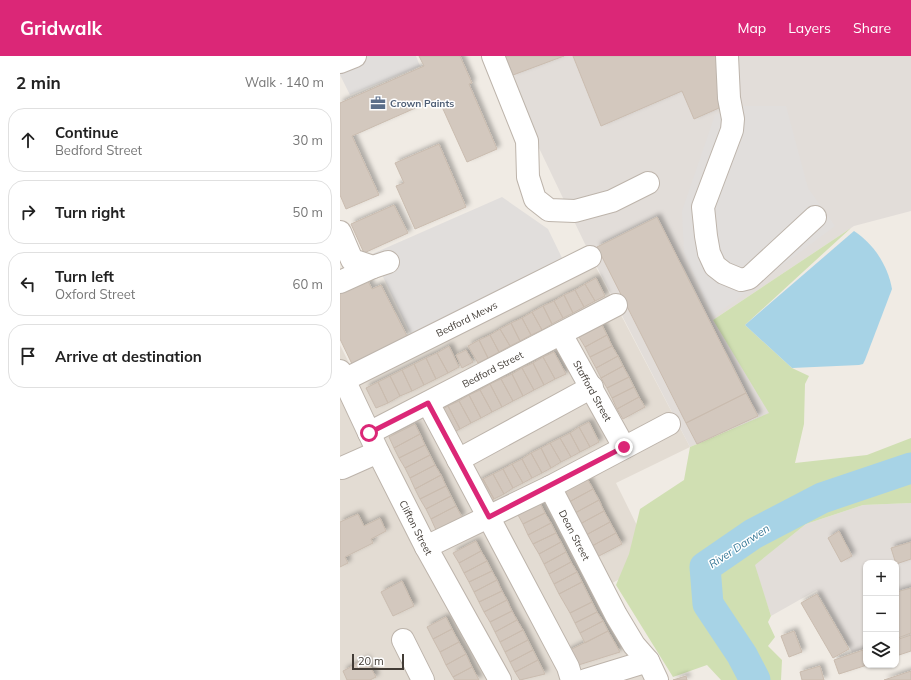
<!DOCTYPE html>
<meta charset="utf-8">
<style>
:root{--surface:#fff;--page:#f6f6f6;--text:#222;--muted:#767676;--line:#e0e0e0;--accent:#db2777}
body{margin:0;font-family:Mulish,sans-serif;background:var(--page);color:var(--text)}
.controls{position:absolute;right:12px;bottom:12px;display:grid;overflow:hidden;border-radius:8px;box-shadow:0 1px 3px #0004}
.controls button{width:36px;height:36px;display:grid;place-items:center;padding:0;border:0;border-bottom:1px solid var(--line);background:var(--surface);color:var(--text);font:20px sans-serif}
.scale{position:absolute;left:12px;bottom:10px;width:52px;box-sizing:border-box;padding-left:4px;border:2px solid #413b35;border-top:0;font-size:11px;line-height:14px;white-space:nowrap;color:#413b35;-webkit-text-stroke:3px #fff;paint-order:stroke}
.stop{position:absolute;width:12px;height:12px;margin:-9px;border:3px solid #db2777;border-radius:50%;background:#fff}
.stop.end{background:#db2777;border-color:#fff;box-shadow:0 1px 4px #0008}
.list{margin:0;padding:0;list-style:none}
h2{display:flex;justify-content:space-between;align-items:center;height:52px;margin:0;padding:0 16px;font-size:17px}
h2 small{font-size:13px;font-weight:400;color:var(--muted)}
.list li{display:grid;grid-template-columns:26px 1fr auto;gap:12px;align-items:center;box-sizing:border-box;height:64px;margin:0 8px 8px;padding:0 8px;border:1px solid var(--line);border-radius:16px}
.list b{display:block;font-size:15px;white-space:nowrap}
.list p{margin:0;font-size:13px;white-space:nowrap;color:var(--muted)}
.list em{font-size:13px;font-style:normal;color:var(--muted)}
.icon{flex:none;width:22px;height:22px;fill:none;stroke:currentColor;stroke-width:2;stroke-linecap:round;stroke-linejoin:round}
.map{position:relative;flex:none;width:571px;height:624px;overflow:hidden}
header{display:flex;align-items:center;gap:24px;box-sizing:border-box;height:56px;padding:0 20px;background:var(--accent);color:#fff}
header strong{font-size:19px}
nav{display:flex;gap:22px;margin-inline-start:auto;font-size:14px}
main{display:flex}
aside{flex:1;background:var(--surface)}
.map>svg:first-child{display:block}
</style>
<header>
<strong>Gridwalk</strong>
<nav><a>Map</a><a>Layers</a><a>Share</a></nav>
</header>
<main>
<aside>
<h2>2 min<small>Walk · 140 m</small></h2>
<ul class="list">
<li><svg class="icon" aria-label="ahead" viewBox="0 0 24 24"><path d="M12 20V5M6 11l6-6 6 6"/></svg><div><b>Continue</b><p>Bedford Street</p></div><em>30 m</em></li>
<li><svg class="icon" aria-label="right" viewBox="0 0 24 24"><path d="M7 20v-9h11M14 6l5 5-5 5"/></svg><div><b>Turn right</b></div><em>50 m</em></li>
<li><svg class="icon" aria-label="left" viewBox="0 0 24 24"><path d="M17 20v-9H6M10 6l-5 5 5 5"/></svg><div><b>Turn left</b><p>Oxford Street</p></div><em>60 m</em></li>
<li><svg class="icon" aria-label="arrive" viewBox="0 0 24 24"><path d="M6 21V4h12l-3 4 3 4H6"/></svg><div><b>Arrive at destination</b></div></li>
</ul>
</aside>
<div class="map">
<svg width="571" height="624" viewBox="0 0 571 624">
<defs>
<filter id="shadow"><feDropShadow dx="3.5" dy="-3.5" stdDeviation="2" flood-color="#0004"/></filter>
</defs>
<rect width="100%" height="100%" fill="#f0ebe4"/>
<path fill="#e3dcd3" d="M247,194L350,391L276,427L314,504L267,530L316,624H0V289L11,311Z"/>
<path fill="#e2ddd9" d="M155,0H571V155L514,170L373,264L430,357L350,391L245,188Z
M571,447V577L556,582V507H526V592L512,596L477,534L431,560L414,509L466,468L523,449Z"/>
<path fill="#d0dfb2" d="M511,172L405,269L452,312L469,320L465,328L464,368L455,407L527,399L571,382V403L478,435L410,472L361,510L365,550L406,624H381L367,609L333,621L276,529L289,498L300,453L344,424L350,391L429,357L373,264Z
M571,421V447L523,449L466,468L415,509L431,560L428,566L435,581L428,590L442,604L441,624H422L400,586L373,547L370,513L416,482L488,447Z"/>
<path fill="#e1dedc" d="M0,0H76L80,10L10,39L0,19Z
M400,50H446L468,132L495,170L373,261L344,196L342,155L375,59Z
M162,141L208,173L223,204L71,279L32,198Z"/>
<path fill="#a7d3e6" d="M514,175C534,188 548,210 552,233L525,304L523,308L519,309L452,312L405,269Z"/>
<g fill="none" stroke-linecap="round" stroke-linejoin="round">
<path stroke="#a7d3e6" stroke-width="31" d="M415,624L402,599L368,548L365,511L413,478L482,442L571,412"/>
</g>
<path fill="#d3c8be" stroke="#cabcaf" filter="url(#shadow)" d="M79,0H120L132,27L129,28L157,93L127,106L98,42L12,80L39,139L6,153L0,139V47L84,10Z
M165,0H224L173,19Z
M233,0H377L379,52L354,63L342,35L261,70Z
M99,88L126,151L75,173L56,130L64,127L55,107Z
M54,149L68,177L24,197L11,168Z
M317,161L406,337L346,367L257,191Z
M26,221L32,233L41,229L67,280L12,308L0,283V234Z
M256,222L265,240L255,245L245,228Z
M245,228L255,245L244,251L235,234Z
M235,234L244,251L233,257L224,239Z
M224,239L233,257L223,262L214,245Z
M214,245L223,262L212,268L203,250Z
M203,250L212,268L202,274L192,256Z
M192,256L202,274L191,279L182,262Z
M182,262L191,279L180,285L171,267Z
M171,267L180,285L170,290L160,273Z
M262,269L267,279L245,291L239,281Z
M160,273L170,290L159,296L150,279Z
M150,279L159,296L148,302L139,284Z
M267,279L272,290L250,301L245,291Z
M139,284L148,302L138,307L128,290Z
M109,290L119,311L108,317L97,297Z
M272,290L278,300L256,312L250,301Z
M126,294L133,306L122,312L116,299Z
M214,296L226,318L215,323L203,301Z
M97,297L108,317L96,323L86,302Z
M278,300L283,310L261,322L256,312Z
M203,301L215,323L204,329L193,307Z
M86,302L96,323L84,329L74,308Z
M193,307L204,329L194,334L182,312Z
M74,308L84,329L72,335L62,314Z
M283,310L289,321L267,332L261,322Z
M182,312L194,334L183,340L172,318Z
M62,314L72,335L60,340L50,320Z
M172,318L183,340L173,345L161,323Z
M50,320L60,340L48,347L38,326Z
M289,321L294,331L272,342L267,332Z
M161,323L173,345L162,351L150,328Z
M38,326L48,347L36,352L26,332Z
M150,328L162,351L152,356L140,334Z
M294,331L299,341L277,353L272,342Z
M140,334L152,356L141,362L129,339Z
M406,337L418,360L357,388L346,367Z
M129,339L141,362L131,367L119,345Z
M299,341L305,351L283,363L277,353Z
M119,345L131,367L120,373L108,350Z
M108,350L120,373L110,378L98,356Z
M249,366L259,386L250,391L239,371Z
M75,368L80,378L54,392L49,381Z
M239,371L250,391L240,396L230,377Z
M230,377L240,396L231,401L220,382Z
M80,378L85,389L59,402L54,392Z
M220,382L231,401L221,406L210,387Z
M210,387L221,406L211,412L201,392Z
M85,389L90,399L65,412L59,402Z
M201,392L211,412L202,417L191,397Z
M191,397L202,417L192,422L182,403Z
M90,399L95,409L70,422L65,412Z
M182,403L192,422L183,427L172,408Z
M172,408L183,427L173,432L163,413Z
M95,409L101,419L75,433L70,422Z
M163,413L173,432L164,438L153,418Z
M153,418L164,438L154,443L143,423Z
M101,419L106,430L80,443L75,433Z
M247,422L253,433L229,446L223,434Z
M143,423L154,443L144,448L134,429Z
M106,430L111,440L86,453L80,443Z
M253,433L259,444L235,457L229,446Z
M111,440L116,450L91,463L86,453Z
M259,444L264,455L240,468L235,457Z
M200,447L205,457L183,468L178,459Z
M116,450L122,461L96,474L91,463Z
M264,455L270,466L246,479L240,468Z
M205,457L211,467L188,479L183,468Z
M18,458L24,470L40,462L46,475L31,483L33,487L5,501L8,507L0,511V466Z
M270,466L276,477L252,490L246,479Z
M211,467L216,477L193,488L188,479Z
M499,475L512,500L501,506L488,482Z
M216,477L221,486L199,498L193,488Z
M276,477L282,488L257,501L252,490Z
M136,485L141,495L119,507L113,497Z
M221,486L226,496L204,508L199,498Z
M571,486V503L556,508L551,492Z
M141,495L147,505L124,517L119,507Z
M226,496L231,506L209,518L204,508Z
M147,505L152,515L129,526L124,517Z
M231,506L237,516L214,528L209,518Z
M152,515L157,524L134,536L129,526Z
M237,516L242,526L219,538L214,528Z
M157,524L162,535L139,546L134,536Z
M62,525L74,550L53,560L41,536Z
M242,526L252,546L230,557L219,538Z
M571,532V577L558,582L556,576V536Z
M162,535L167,544L144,556L139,546Z
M477,538L509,593L493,602L461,547Z
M167,544L172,555L150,566L144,556Z
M252,546L257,556L235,567L230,557Z
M172,555L177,564L155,576L150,566Z
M257,556L263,565L240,577L235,567Z
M106,561L112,573L93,583L87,571Z
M177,564L183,574L160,586L155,576Z
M263,565L268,575L245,587L240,577Z
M112,573L119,586L100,596L93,583Z
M183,574L188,584L165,596L160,586Z
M268,575L280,596L232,611L226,596Z
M454,575L462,596L449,601L441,580Z
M571,579V595L556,600V584Z
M188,584L193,594L170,606L165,596Z
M119,586L126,598L106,609L100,596Z
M526,593L527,609L499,618L494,604Z
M193,594L198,604L175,616L170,606Z
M126,598L132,611L113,621L106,609Z
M26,603L36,621L30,624H7L3,615Z
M198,604L205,618L180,624L175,616Z
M480,610L484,624H462L460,616Z
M132,611L139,624H115L113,621Z
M571,615V624H544Z
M346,620L347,624H333Z"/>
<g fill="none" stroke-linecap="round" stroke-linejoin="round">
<g stroke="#bdb4ab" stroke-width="24">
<g id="minor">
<path d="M153,0L187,85L188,121L195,143L209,154L235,155L272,145L308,127"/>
<path d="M387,0L389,42L393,63L392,74L363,151L366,180L369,197L375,210L384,217L401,224L409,222L475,161"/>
<path d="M0,6L15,0"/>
<path d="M0,176L12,204L33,211L48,206"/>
<path d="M0,226L33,211"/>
<path id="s1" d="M221,278L284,391"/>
<path id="s2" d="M0,315L38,396L86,491L160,624"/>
<path id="s3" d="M4,324L250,201"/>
<path d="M88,347L228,611L232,624"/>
<path id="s4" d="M29,377L276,249"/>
<path d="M118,404L252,331"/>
<path d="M2,412L38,396"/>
<path id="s5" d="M210,431L276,559L294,589L308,605L317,624"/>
<path d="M86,491L210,431L329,368"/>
<path d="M63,584L83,624"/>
<path d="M246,624L308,605"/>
</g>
</g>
<use href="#minor" stroke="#fff" stroke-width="22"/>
</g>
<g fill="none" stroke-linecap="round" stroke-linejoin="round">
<path stroke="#db2777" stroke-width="5" d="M29,377L88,347L149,461L284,391"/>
</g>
<defs>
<g id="office-bare" transform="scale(1.2)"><path d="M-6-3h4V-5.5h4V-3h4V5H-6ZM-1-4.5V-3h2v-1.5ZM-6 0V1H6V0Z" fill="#5c6f8a" stroke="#fff" stroke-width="2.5" paint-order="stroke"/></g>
</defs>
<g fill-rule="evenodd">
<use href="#office-bare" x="38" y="47"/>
</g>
<g text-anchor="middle" stroke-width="3" stroke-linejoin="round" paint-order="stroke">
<g font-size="10" font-weight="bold" fill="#4e5e75" stroke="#fff" text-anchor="start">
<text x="50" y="51">Crown Paints</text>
</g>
<g font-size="10" fill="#413b35" stroke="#fff">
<text dy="4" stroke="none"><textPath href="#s3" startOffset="137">Bedford Mews</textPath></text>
<text dy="4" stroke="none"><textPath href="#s4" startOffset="139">Bedford Street</textPath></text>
<text dy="4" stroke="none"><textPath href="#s1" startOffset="65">Stafford Street</textPath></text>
<text dy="4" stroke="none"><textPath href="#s2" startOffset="174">Clifton Street</textPath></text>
<text dy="4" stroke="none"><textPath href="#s5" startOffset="54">Dean Street</textPath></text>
</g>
<g font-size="11" font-style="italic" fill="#3a7a98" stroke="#fff">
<text transform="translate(399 490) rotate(-33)" y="4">River Darwen</text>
</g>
</g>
</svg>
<div class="controls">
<button>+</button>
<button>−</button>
<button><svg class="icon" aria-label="layers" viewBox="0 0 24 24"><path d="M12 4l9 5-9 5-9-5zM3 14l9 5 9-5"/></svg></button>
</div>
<div class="scale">20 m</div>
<div class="stop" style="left:29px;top:377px"></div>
<div class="stop end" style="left:284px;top:391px"></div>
</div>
</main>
